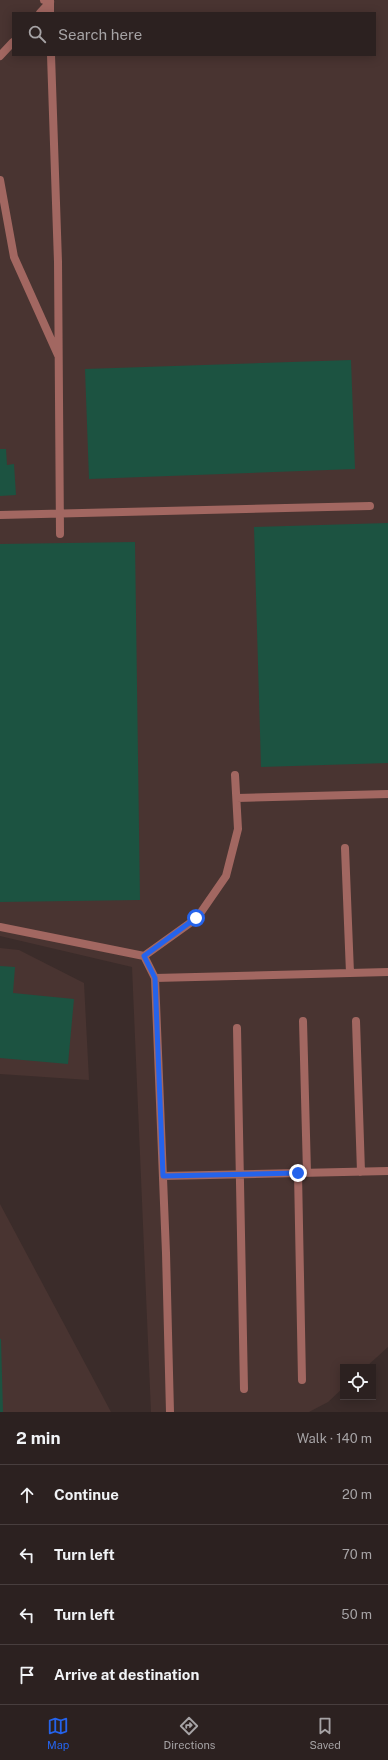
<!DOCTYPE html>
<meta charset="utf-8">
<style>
:root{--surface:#2c2120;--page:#342929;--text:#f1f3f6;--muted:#a6a3a5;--line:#483e3e;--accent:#2563eb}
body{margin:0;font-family:"Public Sans",sans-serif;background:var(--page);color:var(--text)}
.controls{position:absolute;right:12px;bottom:12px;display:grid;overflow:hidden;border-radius:0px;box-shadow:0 2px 10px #0003}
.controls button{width:36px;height:36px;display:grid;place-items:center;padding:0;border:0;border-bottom:1px solid var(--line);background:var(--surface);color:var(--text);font:20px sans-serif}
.stop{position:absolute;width:12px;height:12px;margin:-9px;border:3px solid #2563eb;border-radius:50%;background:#fff}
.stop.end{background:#2563eb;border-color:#fff;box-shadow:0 1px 4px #0008}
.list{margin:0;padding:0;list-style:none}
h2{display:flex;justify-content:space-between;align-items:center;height:52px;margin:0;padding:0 16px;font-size:17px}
h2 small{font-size:13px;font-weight:400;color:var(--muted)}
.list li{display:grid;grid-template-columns:26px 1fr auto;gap:12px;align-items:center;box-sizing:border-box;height:60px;padding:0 16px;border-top:1px solid var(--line)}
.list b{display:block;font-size:15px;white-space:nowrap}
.list em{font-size:13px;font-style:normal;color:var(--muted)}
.icon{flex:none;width:22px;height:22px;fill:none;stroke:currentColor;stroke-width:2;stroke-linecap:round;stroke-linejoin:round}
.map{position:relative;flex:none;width:388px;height:1412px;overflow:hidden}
.search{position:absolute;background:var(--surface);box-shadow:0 2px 10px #0003;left:12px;right:12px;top:12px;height:44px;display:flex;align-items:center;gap:10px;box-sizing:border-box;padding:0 14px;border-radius:0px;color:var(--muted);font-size:15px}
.sheet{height:292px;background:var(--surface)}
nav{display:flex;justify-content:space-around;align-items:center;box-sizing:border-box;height:56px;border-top:1px solid var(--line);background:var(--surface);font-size:11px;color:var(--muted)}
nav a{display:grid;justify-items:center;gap:2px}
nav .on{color:var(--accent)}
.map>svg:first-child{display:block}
</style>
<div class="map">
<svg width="388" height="1412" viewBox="0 0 388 1412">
<rect width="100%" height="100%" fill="#3b2c2a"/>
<path fill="#493431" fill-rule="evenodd" d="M0,0H388V1347L366,1367H343V1388L328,1402L309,1412H151L132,967L0,936ZM13,13H375V55H13Z
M0,948L19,950L84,983L89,1080L0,1074Z
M0,1204L111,1412H0Z"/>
<path fill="#1c5341" d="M351,360L355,469L89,479L85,369Z
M0,449H6L7,465L14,464L16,495L0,496Z
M388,523V763L261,767L254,527Z
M135,542L140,900L0,902V544Z
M0,966L15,967L13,993L74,999L68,1064L0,1058Z
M0,1339H1L3,1412H0Z"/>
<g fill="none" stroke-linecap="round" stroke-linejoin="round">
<path stroke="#a26761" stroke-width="8" d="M50,0V13
M40,13L50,2L44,0
M51,55L58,262L60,534
M0,56L13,42
M0,180L14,257L58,355
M0,515L370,506
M237,798L388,794
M345,848L350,973
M0,927L144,956L155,978L166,1253L170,1412
M144,956L197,918L226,876L238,829L235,775
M155,978L388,972
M303,1021L307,1173
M356,1021L361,1172
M237,1028L244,1389
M298,1173L302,1380
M163,1176L388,1171"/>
</g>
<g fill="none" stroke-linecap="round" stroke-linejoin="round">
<path stroke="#2563eb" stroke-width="5" d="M196,918L144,956L155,978L163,1176L298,1173"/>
</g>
</svg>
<div class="controls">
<button><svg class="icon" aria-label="locate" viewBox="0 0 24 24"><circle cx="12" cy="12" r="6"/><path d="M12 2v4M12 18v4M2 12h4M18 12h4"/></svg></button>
</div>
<div class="stop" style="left:196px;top:918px"></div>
<div class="stop end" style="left:298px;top:1173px"></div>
<div class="search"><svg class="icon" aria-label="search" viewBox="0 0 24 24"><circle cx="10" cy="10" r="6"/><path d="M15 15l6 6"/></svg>Search here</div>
</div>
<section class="sheet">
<h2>2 min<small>Walk · 140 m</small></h2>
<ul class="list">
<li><svg class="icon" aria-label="ahead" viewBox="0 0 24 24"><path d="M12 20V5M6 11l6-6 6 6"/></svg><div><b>Continue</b></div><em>20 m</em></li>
<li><svg class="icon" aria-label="left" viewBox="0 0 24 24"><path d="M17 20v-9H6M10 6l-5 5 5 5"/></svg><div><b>Turn left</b></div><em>70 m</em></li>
<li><svg class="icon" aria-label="left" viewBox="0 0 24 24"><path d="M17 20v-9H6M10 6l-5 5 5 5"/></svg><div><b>Turn left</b></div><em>50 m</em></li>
<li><svg class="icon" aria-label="arrive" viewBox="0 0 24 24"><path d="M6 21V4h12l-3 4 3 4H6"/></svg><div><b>Arrive at destination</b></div></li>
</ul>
</section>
<nav>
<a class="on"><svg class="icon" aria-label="map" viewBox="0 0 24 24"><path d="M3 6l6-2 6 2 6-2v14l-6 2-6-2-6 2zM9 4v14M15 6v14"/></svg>Map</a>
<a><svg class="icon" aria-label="directions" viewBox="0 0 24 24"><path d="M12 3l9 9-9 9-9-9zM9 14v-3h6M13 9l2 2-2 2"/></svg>Directions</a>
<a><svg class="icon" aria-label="saved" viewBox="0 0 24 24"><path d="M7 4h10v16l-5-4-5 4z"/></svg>Saved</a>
</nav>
